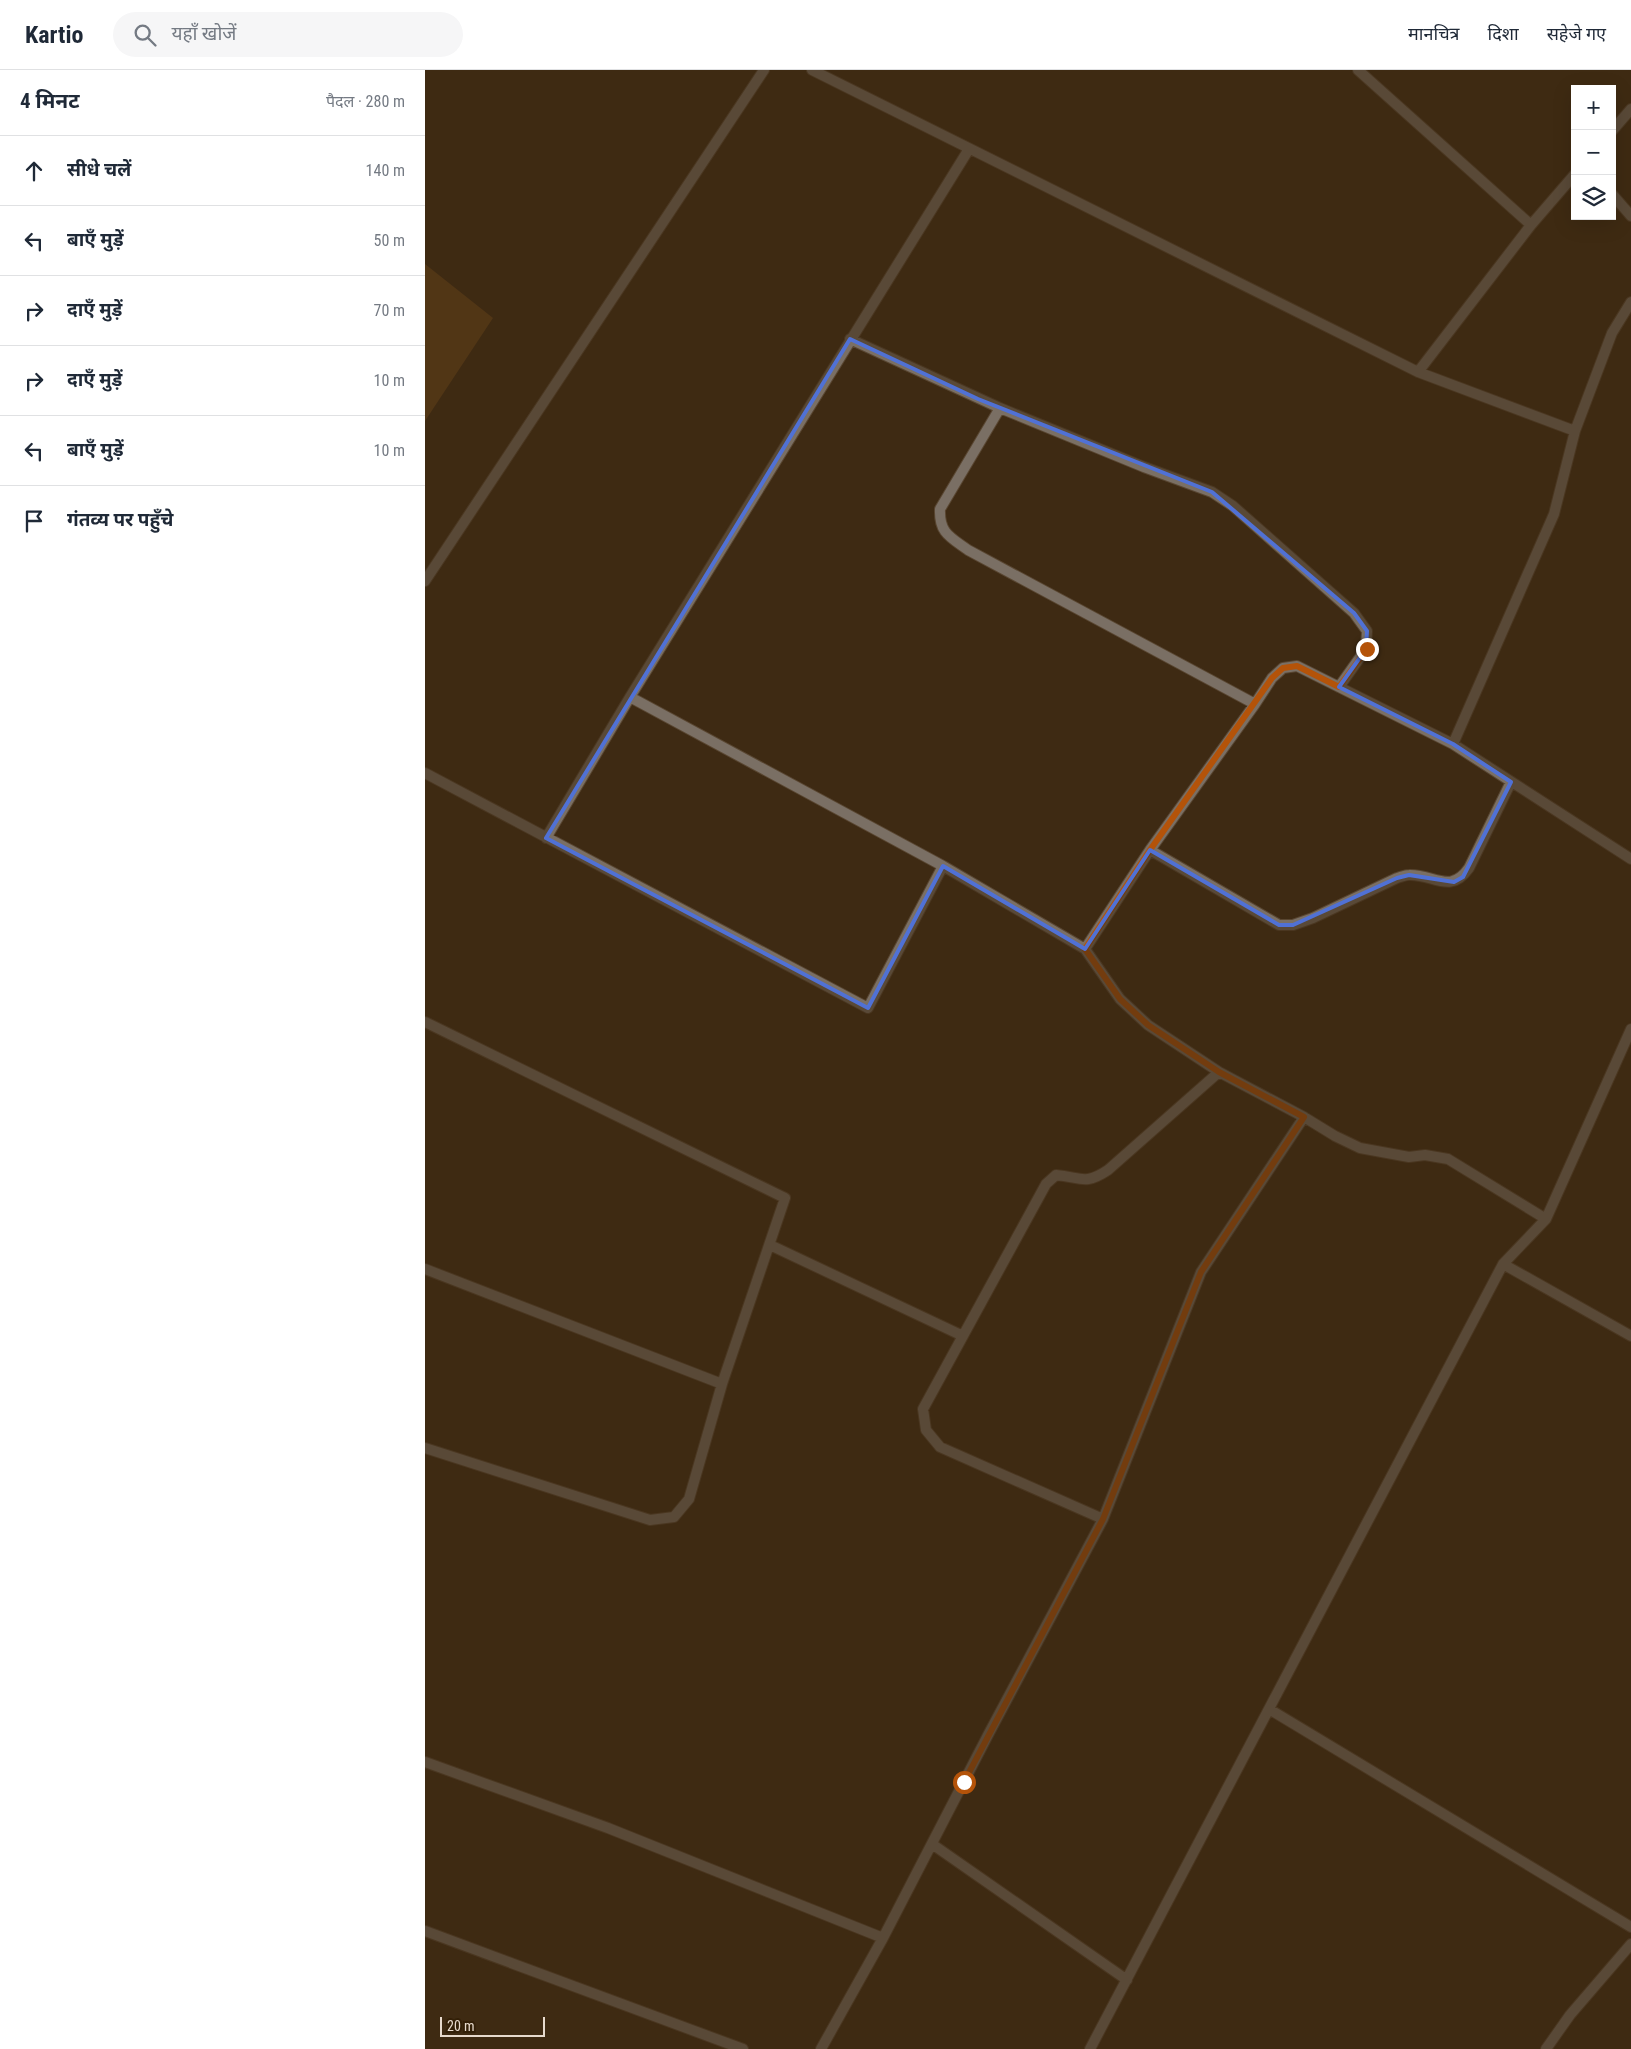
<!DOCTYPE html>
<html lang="hi">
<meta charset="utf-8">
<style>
:root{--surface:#fff;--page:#f6f6f7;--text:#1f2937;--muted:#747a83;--line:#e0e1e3}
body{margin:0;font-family:"Roboto Condensed","Noto Sans Devanagari",sans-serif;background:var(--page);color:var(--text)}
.controls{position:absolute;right:15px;top:15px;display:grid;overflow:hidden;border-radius:0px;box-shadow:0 5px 20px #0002}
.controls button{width:45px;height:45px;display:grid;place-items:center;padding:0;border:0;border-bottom:1px solid var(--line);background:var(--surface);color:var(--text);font:25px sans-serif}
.scale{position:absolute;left:15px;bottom:12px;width:105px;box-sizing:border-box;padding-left:5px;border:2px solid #e7dacd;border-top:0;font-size:14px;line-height:18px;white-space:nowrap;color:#e7dacd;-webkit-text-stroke:4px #332008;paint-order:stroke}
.stop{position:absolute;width:15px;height:15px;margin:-11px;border:4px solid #b45309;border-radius:50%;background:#fff}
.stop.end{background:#b45309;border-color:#fff;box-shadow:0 1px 5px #0008}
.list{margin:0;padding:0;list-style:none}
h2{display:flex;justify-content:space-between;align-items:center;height:65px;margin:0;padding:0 20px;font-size:21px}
h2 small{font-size:16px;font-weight:400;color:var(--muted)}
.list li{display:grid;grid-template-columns:32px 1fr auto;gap:15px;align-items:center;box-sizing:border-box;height:70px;padding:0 20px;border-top:1px solid var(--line)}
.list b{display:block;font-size:19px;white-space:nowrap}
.list em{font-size:16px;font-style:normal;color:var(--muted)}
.icon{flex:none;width:28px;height:28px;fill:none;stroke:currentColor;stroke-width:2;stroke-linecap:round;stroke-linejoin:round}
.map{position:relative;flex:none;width:1206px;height:1979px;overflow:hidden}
header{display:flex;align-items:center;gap:30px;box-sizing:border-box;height:70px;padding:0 25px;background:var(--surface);border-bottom:1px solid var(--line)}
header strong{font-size:24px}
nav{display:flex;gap:28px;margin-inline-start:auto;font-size:18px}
.search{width:350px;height:45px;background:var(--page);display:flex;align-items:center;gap:12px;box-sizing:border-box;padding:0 18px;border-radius:28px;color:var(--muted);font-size:19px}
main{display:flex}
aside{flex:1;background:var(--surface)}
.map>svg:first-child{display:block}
</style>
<header>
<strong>Kartio</strong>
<div class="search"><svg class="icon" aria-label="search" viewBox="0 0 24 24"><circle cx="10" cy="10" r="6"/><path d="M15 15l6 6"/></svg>यहाँ खोजें</div>
<nav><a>मानचित्र</a><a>दिशा</a><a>सहेजे गए</a></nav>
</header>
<main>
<aside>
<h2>4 मिनट<small>पैदल · 280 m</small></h2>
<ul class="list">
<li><svg class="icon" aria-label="ahead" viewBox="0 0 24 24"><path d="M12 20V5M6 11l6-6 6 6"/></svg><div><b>सीधे चलें</b></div><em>140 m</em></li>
<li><svg class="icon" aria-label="left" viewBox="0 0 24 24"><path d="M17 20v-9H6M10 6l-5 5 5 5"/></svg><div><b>बाएँ मुड़ें</b></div><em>50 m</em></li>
<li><svg class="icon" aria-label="right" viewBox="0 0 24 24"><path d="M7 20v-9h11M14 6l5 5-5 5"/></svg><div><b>दाएँ मुड़ें</b></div><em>70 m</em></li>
<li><svg class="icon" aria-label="right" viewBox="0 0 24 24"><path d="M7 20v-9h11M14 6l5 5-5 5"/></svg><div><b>दाएँ मुड़ें</b></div><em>10 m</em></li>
<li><svg class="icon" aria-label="left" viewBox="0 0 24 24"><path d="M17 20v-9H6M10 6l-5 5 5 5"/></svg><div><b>बाएँ मुड़ें</b></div><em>10 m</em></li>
<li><svg class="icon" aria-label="arrive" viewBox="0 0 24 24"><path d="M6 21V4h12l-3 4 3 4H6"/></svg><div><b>गंतव्य पर पहुँचे</b></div></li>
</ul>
</aside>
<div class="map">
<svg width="1206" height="1979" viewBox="0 0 1206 1979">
<rect width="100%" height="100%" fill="#3e2a13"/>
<path fill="#69451a" d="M0,194L68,248L0,351Z"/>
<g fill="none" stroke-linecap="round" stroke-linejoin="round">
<g stroke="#594631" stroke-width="12">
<path id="minor" d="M387,0L993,302L1150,361L1187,263L1206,232
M933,0L1106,155
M1187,61L1206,39
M1187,124L1206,146
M425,269L575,338L515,439C514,463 525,467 543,480L830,634L847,608L858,598L872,596L1028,674L1206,789
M993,302L1106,155L1150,104
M575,338L719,397L787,422L808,436L929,543L942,561L941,579L914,617
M0,511L339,0
M205,627L518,796L660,879L695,929L723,955L794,1002L879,1047L910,1066L935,1078L984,1087L1000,1085L1023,1089L1121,1149
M1028,674L1129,444L1150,361
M0,703L443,938L518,796
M121,768L205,627L544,79
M725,780L854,855H868L888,848L972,808C976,807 980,805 984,805C1009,804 1025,825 1044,798L1086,712
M660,879L725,780L830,634
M0,952L360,1128L297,1314L264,1429L249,1447L225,1450L0,1378
M345,1175L538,1266
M1078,1194L1206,1266
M0,1199L297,1314
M678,1449L515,1377L501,1360L498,1339L621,1114L631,1105C656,1107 659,1116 683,1100L794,1002
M844,1639L1206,1857
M0,1692L183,1758L458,1868
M507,1774L702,1910
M0,1861L318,1979
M396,1979L458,1868L563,1665L678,1449L776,1202L879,1047
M665,1979L1078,1194L1121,1149L1206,959
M1121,1979L1145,1945L1206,1874"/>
</g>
<use href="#minor" stroke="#7a6f64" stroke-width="10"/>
</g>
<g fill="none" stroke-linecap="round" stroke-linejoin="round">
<path stroke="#b45309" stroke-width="6" d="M539,1712L678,1449L776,1202L879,1047L794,1002L723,955L695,929L660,879L725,780L847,608L858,598L872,596L914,617L942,579"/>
</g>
<path d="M0 0H1206V1979H0ZM425,269L553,329L787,422L929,543L942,561L941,579L914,617L1028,674L1086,712L1038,807L1029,812L984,805L972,808L868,855H854L725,780L660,879L518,796L443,938L121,768Z" fill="#3e2a13" fill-opacity=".55" fill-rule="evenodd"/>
<path fill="none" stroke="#5071d5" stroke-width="4" stroke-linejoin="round" d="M425,269L553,329L787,422L929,543L942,561L941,579L914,617L1028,674L1086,712L1038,807L1029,812L984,805L972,808L868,855H854L725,780L660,879L518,796L443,938L121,768Z"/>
</svg>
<div class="controls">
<button>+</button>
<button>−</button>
<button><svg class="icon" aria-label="layers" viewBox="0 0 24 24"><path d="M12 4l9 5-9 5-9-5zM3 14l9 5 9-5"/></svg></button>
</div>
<div class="scale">20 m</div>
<div class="stop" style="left:539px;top:1712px"></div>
<div class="stop end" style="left:942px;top:579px"></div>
</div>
</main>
